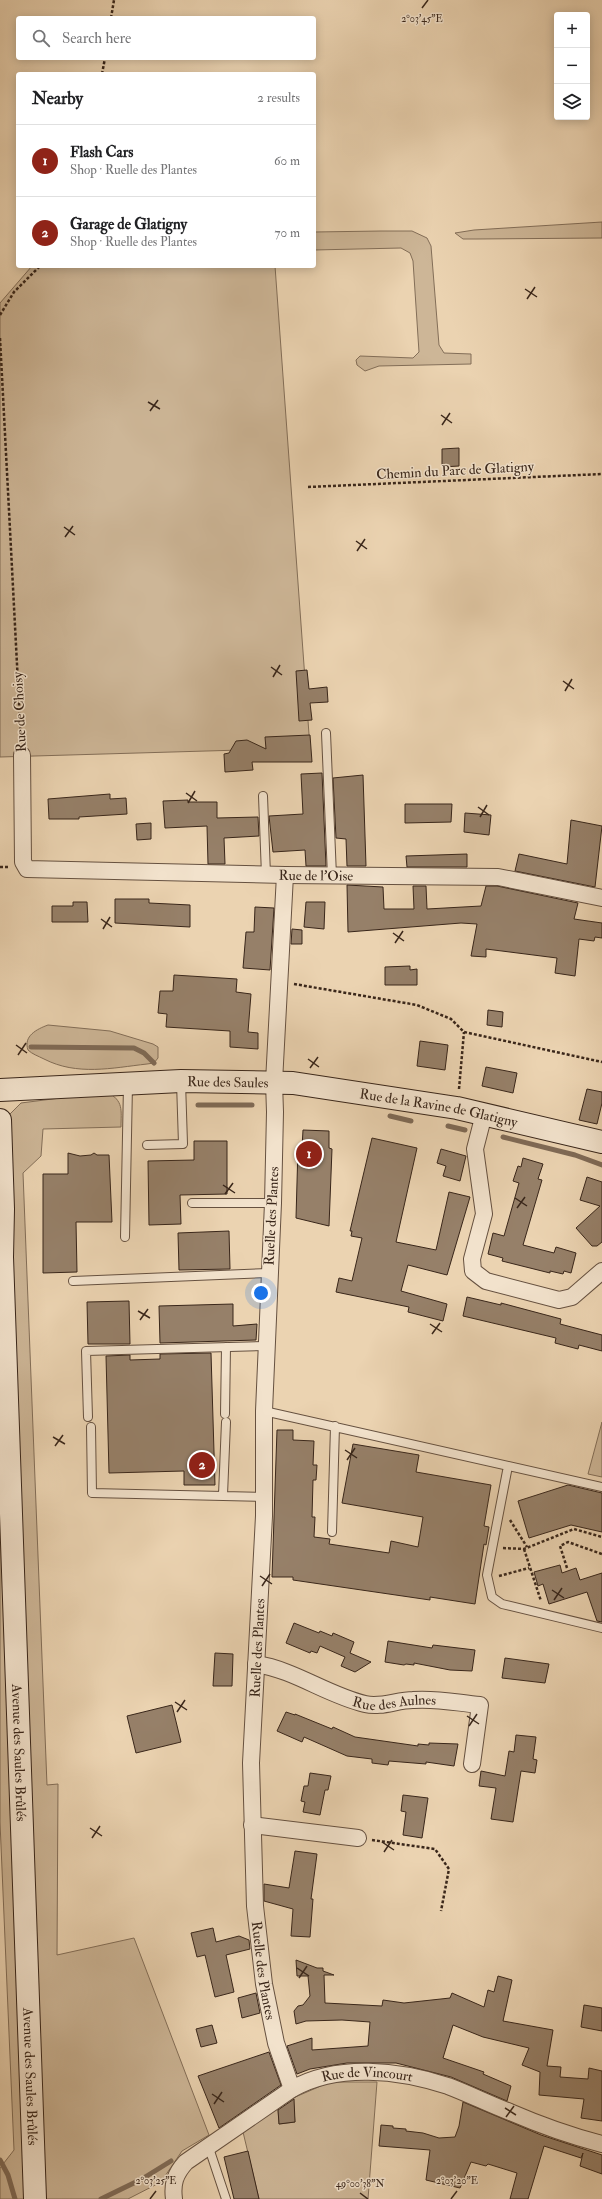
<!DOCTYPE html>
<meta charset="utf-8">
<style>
:root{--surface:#fff;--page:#f2f2f2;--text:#202124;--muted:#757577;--line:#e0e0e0;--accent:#8f2418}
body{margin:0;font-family:"IM FELL Double Pica",serif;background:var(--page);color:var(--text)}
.controls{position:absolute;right:12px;top:12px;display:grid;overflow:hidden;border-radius:4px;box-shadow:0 2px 10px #0003}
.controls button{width:36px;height:36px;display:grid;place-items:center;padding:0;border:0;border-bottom:1px solid var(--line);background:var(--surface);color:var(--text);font:20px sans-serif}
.you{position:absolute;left:261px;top:1293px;width:14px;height:14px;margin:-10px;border:3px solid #fff;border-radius:50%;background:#1a73e8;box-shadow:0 0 0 6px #1a73e833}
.badge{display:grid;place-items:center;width:26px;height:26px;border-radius:50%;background:var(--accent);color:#fff;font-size:13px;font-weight:700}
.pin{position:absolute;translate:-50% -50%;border:2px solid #fff;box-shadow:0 1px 4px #0006}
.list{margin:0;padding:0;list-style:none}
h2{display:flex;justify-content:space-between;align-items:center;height:52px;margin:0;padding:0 16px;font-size:17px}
h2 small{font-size:13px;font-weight:400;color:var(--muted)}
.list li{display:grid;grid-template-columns:26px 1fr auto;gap:12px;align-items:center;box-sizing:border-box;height:72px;padding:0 16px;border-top:1px solid var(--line)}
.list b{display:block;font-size:15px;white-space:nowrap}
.list p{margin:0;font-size:13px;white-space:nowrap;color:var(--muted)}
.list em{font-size:13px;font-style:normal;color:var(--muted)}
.icon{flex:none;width:22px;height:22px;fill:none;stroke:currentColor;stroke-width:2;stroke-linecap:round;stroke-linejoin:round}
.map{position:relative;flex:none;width:602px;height:2199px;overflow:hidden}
.search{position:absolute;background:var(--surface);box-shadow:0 2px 10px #0003;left:16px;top:16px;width:300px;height:44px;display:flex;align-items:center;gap:10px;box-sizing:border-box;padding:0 14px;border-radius:4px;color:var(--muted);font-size:15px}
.panel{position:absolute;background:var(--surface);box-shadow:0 2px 10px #0003;left:16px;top:72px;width:300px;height:196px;border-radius:4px}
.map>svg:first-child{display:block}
</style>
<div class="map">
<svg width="602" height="2199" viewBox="0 0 602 2199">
<rect width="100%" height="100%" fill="#ebd3b1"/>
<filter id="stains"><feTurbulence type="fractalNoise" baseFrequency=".005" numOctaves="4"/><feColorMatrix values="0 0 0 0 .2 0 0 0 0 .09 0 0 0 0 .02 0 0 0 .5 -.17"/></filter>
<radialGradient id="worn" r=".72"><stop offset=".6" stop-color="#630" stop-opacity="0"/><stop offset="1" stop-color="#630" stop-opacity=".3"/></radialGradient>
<path fill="#cdb697" stroke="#836e58" d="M602,222V238L477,239H463L455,233L474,230Z
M381,231H412L427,238L431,246L439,345L444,353L471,354V364L379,366L365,371L357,365L356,360L360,356L413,358L419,352L413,261L410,253L401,248L314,250V232Z
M32,266H275L310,748L0,757V303Z
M48,1025L110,1031L153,1044L158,1047V1058L154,1063L147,1064C112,1068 77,1076 44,1059C38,1056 32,1054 28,1050C23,1036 37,1029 48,1025Z
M107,1092C124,1101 121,1110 121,1127L43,1129L41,1156L23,1173L47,1785L58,1784L57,1955L134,1938L209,2135L182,2151L161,2182L128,2199H44L8,1116L21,1103Z
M602,1422V1477L588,1474Z
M0,1476L27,2199H0V2168L14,2150L0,1822Z
M330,2082H377L368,2199H259L243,2132L278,2108L279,2124L295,2122L293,2098Z"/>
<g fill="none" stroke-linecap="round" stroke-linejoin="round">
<path stroke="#7f6a56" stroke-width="5" d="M31,1047L134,1048L144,1053L154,1063
M198,1105H252
M390,1116L411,1121
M448,1126L465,1130
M503,1137L575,1155L602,1165
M0,2160L8,2175L15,2199
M101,2199L142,2179L171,2161"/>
</g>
<path fill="#968069" stroke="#39261a" d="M459,448V466L442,467V449Z
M307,670L309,689L327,687L328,702L310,703L312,720L299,721L296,671Z
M310,735L312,762H252L253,770L225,772L224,754L229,753L236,741L247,740L266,749L265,737Z
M322,773L326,866H306L305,850L273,852L269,816L303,814L301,774Z
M363,775L366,866H347L346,839L336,838L333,778Z
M110,794V799L126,798L127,814L79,817V819H49L48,799Z
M188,800V802H217V818L258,817L259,836L224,838L225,864H208L207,826L165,828L163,801Z
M405,804H452L451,822L405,823Z
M465,813L491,815L489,835L464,832Z
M571,820L602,826L595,887L515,871L519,854L567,864Z
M151,823V839L137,840L136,824Z
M467,854V867H407L406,856Z
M347,885L383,887L384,909H414L413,886H426L427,909L481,906L486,886H497L578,903L574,919L602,923V938L595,937L594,941L579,939L575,976L555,973L557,958L486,949V957L471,956L477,924L461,923L348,932Z
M115,899H149V903L190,905V927L115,923Z
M73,902H87L88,922H52V906H73Z
M306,902H325L324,929L304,927Z
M255,907L274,908L270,970L243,968L246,932H254Z
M292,929L302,930V944H291Z
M410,966V970L417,969V985H385V967Z
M174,975L237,979L236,992L251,994L248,1032L258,1033V1049L230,1047V1031L166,1027L167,1014L158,1013L160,991H173Z
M488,1010L503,1012L502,1027L487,1025Z
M420,1041L448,1045L445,1070L417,1066Z
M486,1067L517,1073L513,1093L482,1086Z
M587,1089L602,1092V1103L597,1124L579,1120Z
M303,1130L329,1131V1148L332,1149L329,1226L296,1218L298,1147L302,1148Z
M372,1138L417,1148L396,1242L436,1250L449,1192L470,1197L447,1275L408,1265L401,1291L447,1304L443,1321L408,1312L409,1307L336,1292L339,1278L352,1281L362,1238L351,1236L352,1231H350Z
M194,1141H227V1194L180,1195L181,1224L149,1225L148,1161L194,1160Z
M441,1149L466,1156L460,1181L443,1176L446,1166L437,1163Z
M68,1153L80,1156L91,1155L94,1153L97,1155H109L112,1222H76L77,1272L43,1273V1174H68Z
M523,1158L543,1164L538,1179L542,1180L523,1245L554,1253L556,1247L576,1253L571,1273L564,1271L563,1274L550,1271V1273L502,1261L503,1258L488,1254L493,1233L504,1236L519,1183L513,1181L518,1166L521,1167Z
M587,1177L602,1182V1242L597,1246H592L576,1228L600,1206L580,1200Z
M229,1231L230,1269L179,1270L178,1233Z
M467,1297L501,1305V1303L561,1319L560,1324L602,1335V1351L579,1345L578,1349L555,1343L556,1338L463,1316Z
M129,1301L130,1344H88L87,1302Z
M233,1304V1326L257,1324L256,1340L160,1343L159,1306Z
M211,1353L215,1485H184V1471L109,1473L106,1356L130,1355V1360L160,1359V1354Z
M277,1430H293V1440L314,1441L313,1465H317L316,1480H313L312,1517H315L314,1537L330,1539L329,1544L389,1553L391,1541L418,1547L423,1517L342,1503L353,1444L419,1455L416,1472L491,1485L484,1526L489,1527L486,1545L484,1544L475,1604L430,1597V1600L293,1580V1577H272Z
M568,1485L602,1493V1532L571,1525L529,1538L518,1501Z
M560,1565L562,1573L576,1568L580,1580L602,1573V1622L597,1621L587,1592L549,1604L543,1584L538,1586L534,1572Z
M294,1623L319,1633L320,1631L332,1636L333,1633L354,1642L350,1653L371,1662L355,1672L341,1666L345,1657L320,1646L317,1653L311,1651L310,1653L286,1643Z
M388,1641L432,1648L433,1645L475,1650L472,1671L450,1670L414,1663V1665L406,1664L404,1665L385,1662Z
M215,1653L233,1654L232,1686H213Z
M505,1658L549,1664L545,1683L502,1678Z
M172,1705L181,1742L136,1753L127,1716Z
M286,1712L295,1715V1714L332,1729L333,1727L355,1737L418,1746V1744L429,1745V1743L458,1744L454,1766L426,1762V1764L389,1761L388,1765L372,1763V1759L347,1756L304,1737L302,1742L277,1731Z
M516,1735L536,1737L533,1759L537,1760L535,1773L521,1771L513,1822L491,1819L496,1788L479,1786L481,1771L505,1776L509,1751L514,1752Z
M310,1773L331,1776L328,1790H325L320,1815L303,1812L305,1802L301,1801L304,1786H308Z
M403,1795L428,1798L422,1838L403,1835L406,1812L401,1811Z
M295,1851L317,1854L311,1899H313L310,1937L291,1936L293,1909L264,1901V1884L289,1888Z
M213,1928L216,1942L239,1936L249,1940L250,1949L226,1955L234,1992L215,1997L205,1955L197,1957L191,1933Z
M296,1960L317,1968H323V1971L334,1975H324L325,2003L382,2006L383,2000L404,2003L450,1998L452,1993L484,2007L488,1990L494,1992L498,1976L512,1980L503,2021L553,2030L547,2066L561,2067L560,2077L588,2079L589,2068L602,2071V2121L581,2118L584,2099L539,2095L540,2072L522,2065L529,2048L483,2037L453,2025L443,2058L484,2072L483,2074L511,2086L507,2101L451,2077L396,2063H347L310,2069L297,2074L287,2046L312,2038V2050L368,2046L370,2022L342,2020L306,2021L296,2024L294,2011L298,2006L303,2005L310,1996L308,1976H297Z
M256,1993L260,2013L242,2018L238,1998Z
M584,2005L602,2008V2031L581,2027Z
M212,2025L217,2043L201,2047L196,2029Z
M269,2052L281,2085L219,2128L198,2076Z
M294,2099L295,2122L279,2124L278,2110Z
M463,2102L541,2135L602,2155V2174L580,2166L583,2153L581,2158L544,2146L528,2199H510L517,2173L488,2164L486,2166L471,2162L460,2188L426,2180L430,2150L379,2146L381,2125L393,2126V2128L406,2129V2131L423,2133L439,2138L455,2137L459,2126Z
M248,2151L259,2199H234L224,2157Z"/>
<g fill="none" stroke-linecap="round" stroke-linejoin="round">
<g stroke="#665140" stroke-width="10">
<path id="lane" d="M326,733L332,876
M263,796L266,875
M147,1145L183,1144L181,1082
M192,1203H273
M125,1237L128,1085
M73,1281L269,1273
M264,1411L602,1487
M225,1414L226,1347
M88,1417L86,1351L267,1346
M91,1427L92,1493L264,1497
M508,1466L487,1575L492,1597L502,1604L602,1628
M223,1495L226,1422
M332,1532L335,1426
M208,2145L226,2199"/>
</g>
<g stroke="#665140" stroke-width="18">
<g id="street">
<path id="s1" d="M22,755L23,862L27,869L285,875L498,877L602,898"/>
<path id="s2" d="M285,875L274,1082L275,1112L273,1203L264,1411V1516L251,1763L255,1906L264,1984L276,2043L292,2089"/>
<path d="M484,1114L475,1149L484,1214L472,1259L473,1271L486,1281L559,1300L572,1297L602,1271"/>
<path id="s3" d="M256,1664C295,1670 327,1695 365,1704C381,1708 397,1700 413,1700C436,1698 458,1703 480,1705L472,1764"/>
<path d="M252,1825L358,1838"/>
<path id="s4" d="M174,2199C172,2184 175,2174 186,2162L292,2089C338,2063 399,2070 448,2086C469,2094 489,2104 510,2112C540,2125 571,2136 602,2144"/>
</g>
</g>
<g stroke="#39261a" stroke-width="24">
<g id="secondary">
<path id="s5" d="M0,1090L181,1081L293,1083L457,1108L602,1142"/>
<path id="s6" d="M0,1120L3,1209L2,1257L35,2199"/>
</g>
</g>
<path stroke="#39261a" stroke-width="2.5" stroke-dasharray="3 2" stroke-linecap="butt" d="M111,18L114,0
M102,74L105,58
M0,315L14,292L40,266
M0,338L21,741
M308,487L602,474
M0,867H9
M294,984L417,1005L451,1019L464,1032L602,1062
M459,1089L464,1032
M510,1520L527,1547
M503,1548L524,1549L574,1529L602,1537
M524,1549L541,1601
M567,1568L560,1546L568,1542L602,1554
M499,1576L529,1568
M372,1840L435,1849L449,1869L441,1911"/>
<use href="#lane" stroke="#f2e2cc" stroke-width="8"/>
<use href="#street" stroke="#f2e2cc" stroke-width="16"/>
<use href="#secondary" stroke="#f2e2cc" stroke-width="22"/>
</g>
<path fill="none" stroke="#39261a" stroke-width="1.5" d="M422,8L428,0M525,289L537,297M527,299L535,287M148,402L160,409M150,411L158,400M441,415L452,423M442,425L450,413M64,527L75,535M65,537L73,526M356,541L367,549M357,551L365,539M271,667L282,675M273,677L280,665M563,681L574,689M565,691L572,679M186,793L197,801M188,803L195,791M478,807L489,815M480,817L487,805M101,919L112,927M103,929L110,917M393,933L404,941M395,943L403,931M16,1045L27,1053M18,1055L26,1043M308,1059L319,1067M310,1068L318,1057M223,1185L235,1193M225,1194L233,1183M515,1198L527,1206M517,1208L525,1197M138,1311L150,1318M140,1320L148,1309M430,1324L442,1332M432,1334L440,1323M53,1437L65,1444M55,1446L63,1435M345,1450L357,1458M347,1460L355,1448M260,1576L272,1584M262,1586L270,1574M552,1590L564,1598M554,1600L562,1588M175,1702L187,1710M177,1712L185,1700M467,1716L479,1724M469,1726L477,1714M90,1828L102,1836M92,1838L100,1826M382,1842L394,1850M384,1852L392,1840M297,1968L309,1976M299,1978L307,1966M212,2094L224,2102M214,2104L222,2092M505,2108L516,2115M506,2117L514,2106M360,2193L368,2199M150,2199L156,2191M451,2199L457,2191"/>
<g text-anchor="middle" stroke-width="3" stroke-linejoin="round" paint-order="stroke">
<g font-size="14" fill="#39261a" stroke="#f2e2cc">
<text transform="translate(455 470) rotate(-3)" y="5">Chemin du Parc de Glatigny</text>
<text transform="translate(19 712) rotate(-93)" y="5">Rue de Choisy</text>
<text dy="5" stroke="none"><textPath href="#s1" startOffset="404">Rue de l'Oise</textPath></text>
<text dy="5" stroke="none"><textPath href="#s5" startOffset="228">Rue des Saules</textPath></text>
<text dy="5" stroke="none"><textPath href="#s5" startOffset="441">Rue de la Ravine de Glatigny</textPath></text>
<text transform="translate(271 1216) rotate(-87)" y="5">Ruelle des Plantes</text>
<text transform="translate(257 1648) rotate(-87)" y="5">Ruelle des Plantes</text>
<text dy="5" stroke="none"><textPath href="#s3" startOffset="146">Rue des Aulnes</textPath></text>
<text dy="5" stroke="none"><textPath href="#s6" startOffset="633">Avenue des Saules Brûlés</textPath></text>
<text dy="5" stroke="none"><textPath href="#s2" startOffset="1097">Ruelle des Plantes</textPath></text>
<text dy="5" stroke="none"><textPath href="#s6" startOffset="957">Avenue des Saules Brûlés</textPath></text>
<text dy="5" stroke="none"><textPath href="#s4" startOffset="247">Rue de Vincourt</textPath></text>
</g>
</g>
<g font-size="10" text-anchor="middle" fill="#39261a" stroke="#f2e2cc" stroke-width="3" stroke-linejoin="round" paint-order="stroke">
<text x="422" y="22">2°03'45"E</text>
<text x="156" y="2184">2°03'25"E</text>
<text x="457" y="2184">2°03'20"E</text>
<text x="360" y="2187">49°00'38"N</text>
</g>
<rect width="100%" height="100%" filter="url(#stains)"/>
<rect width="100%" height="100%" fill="url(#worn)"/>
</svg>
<div class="controls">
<button>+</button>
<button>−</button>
<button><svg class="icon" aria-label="layers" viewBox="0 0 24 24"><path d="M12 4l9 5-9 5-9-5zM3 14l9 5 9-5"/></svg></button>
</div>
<div class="you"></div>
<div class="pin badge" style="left:309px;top:1154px">1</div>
<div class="pin badge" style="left:202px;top:1465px">2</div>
<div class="search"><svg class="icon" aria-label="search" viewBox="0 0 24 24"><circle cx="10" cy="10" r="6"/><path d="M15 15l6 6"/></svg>Search here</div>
<section class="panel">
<h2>Nearby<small>2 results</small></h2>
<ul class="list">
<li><span class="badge">1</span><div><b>Flash Cars</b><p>Shop · Ruelle des Plantes</p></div><em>60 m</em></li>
<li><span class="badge">2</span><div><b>Garage de Glatigny</b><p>Shop · Ruelle des Plantes</p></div><em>70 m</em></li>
</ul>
</section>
</div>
